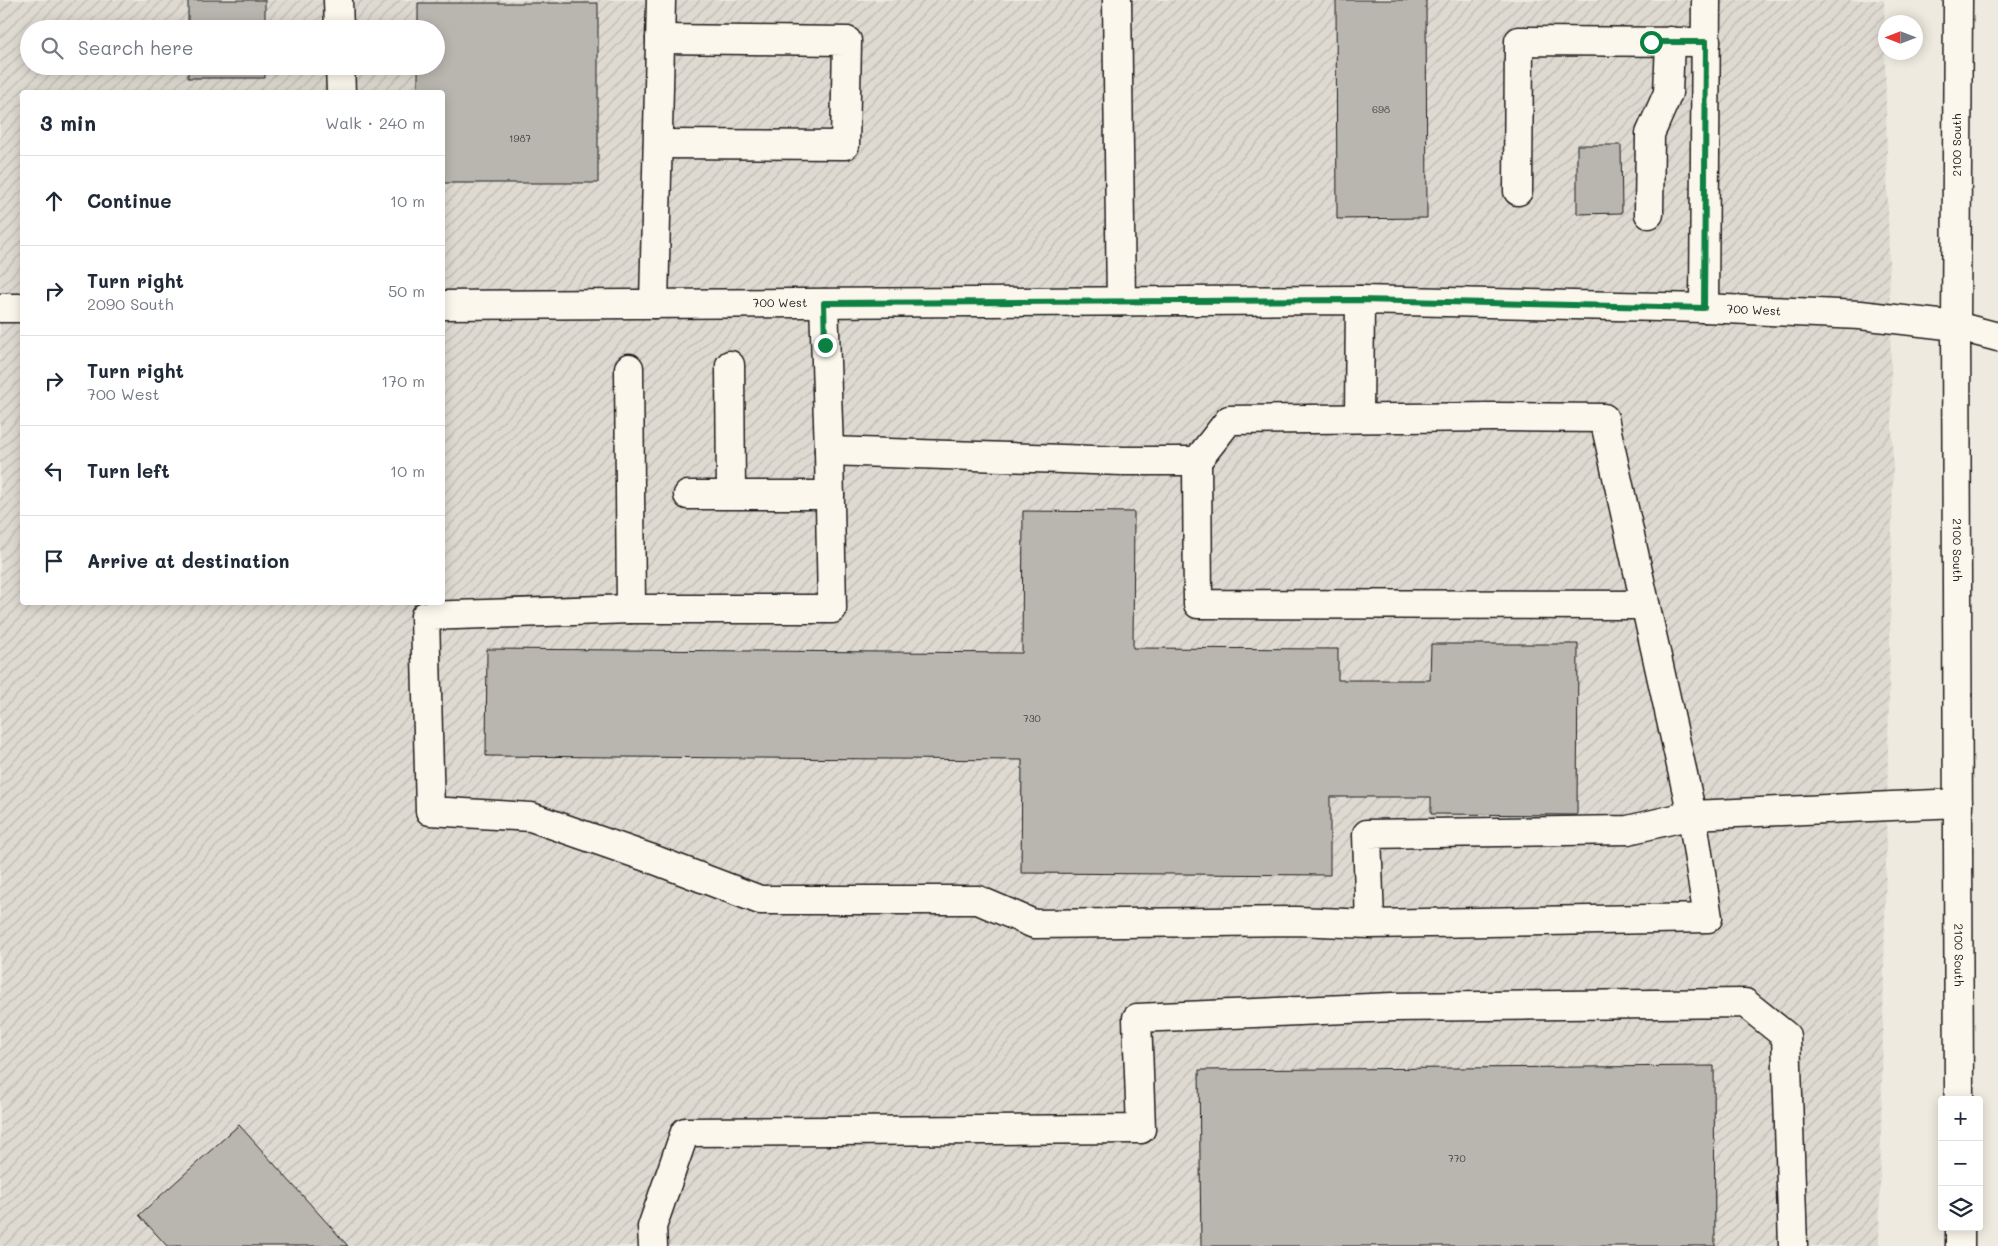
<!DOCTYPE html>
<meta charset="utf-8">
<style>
:root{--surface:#fff;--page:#f2f2f3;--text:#1f2937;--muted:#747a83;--line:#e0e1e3}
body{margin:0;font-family:Mali,sans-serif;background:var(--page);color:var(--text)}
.controls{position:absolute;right:15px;bottom:15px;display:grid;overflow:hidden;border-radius:5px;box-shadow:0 2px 12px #0003}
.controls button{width:45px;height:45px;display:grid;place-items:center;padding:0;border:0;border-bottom:1px solid var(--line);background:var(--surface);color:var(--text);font:25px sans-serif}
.compass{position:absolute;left:1878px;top:15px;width:45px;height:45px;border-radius:50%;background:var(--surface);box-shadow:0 2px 12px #0003;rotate:270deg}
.stop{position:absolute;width:15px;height:15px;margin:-11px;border:4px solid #0b8043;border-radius:50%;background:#fff}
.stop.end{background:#0b8043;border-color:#fff;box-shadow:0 1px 5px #0008}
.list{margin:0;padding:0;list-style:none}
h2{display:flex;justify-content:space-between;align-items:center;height:65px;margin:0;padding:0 20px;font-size:21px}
h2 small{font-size:16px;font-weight:400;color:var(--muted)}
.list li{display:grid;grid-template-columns:32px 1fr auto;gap:15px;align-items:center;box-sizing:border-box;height:90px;padding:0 20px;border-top:1px solid var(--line)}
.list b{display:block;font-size:19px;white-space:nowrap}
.list p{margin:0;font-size:16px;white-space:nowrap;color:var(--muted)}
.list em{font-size:16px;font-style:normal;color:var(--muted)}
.icon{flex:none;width:28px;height:28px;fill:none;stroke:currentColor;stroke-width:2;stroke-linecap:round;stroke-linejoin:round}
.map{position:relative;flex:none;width:1998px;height:1246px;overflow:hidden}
.search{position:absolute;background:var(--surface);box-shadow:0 2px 12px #0003;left:20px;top:20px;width:425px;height:55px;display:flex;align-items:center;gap:12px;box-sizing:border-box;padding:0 18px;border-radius:28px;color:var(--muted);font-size:19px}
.panel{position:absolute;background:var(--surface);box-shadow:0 2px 12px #0003;left:20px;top:90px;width:425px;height:515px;border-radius:5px}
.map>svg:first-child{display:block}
</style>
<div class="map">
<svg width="1998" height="1246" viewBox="0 0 1998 1246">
<defs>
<pattern id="industrial-furrows" width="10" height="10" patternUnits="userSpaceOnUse" patternTransform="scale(1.25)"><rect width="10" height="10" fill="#dedad1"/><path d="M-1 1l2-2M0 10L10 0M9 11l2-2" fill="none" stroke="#bebab3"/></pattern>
</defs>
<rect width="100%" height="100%" fill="#eeeadf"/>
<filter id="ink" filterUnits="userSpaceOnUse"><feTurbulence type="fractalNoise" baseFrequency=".02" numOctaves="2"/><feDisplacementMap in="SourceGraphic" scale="10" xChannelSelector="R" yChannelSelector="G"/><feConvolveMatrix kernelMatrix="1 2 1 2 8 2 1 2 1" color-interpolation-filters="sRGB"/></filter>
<g filter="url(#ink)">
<path fill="url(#industrial-furrows)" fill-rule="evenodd" d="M0,0H1884L1893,474L1879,1246H0ZM29,29H436V66H29ZM22,92H442V602H22Z"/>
<path fill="#b9b6af" stroke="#1c1c1c" d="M188,0H265V29H188Z
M1336,0H1426L1427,218L1337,219Z
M418,3H598V183H442V92H418V66H436V29H418Z
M188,66H265V78H188Z
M1577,145H1621L1622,213L1577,214Z
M1023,511L1134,512L1133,648L1338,649V680H1430L1431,644H1578L1577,815L1431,814V797H1330V875L1021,873L1022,760L486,756L487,649L1022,653Z
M1714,1066L1715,1246H1201L1199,1070Z
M239,1125L348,1246H167L139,1215Z"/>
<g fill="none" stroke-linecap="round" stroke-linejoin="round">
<g stroke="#1c1c1c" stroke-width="31">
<g id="minor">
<path d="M338,0L339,29"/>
<path d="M1117,0L1121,301"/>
<path d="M340,66L341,92"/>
<path d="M658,144L845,145L847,41L660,39"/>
<path d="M1518,191L1519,41L1706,42"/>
<path d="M1649,214L1650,134L1668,93L1670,41"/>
<path d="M824,303L829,451L832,609H631L425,616L430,811L531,817L655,860L760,900H978L1034,924L1296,921L1370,924L1708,918L1692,815L1628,830L1367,834L1370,924"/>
<path d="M654,304L661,0"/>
<path id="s1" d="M442,305L1360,300L1704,308L1860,315L1956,326"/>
<path d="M0,308H22"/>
<path d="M1704,308L1706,0"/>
<path d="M730,365L731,494"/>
<path d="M629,368L631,609"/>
<path d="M1359,418L1360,300"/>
<path d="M829,451L1123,461H1197L1229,420L1494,417L1604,418L1692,815L1958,803"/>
<path d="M1197,461L1198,604L1644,605"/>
<path d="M688,495H830"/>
<path d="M653,1246L652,1227L685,1132L1141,1129L1137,1018L1393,1007L1745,1003L1786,1036L1793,1246"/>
</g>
</g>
<g stroke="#1c1c1c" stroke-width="31">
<g id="major">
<path id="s2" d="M1958,0L1956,326L1959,1100"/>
<path d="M1960,1227V1246"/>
</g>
</g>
<g stroke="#1c1c1c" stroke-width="31">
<path id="highway" d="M1956,326L1998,337"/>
</g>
<use href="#minor" stroke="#fbf7ec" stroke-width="28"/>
<use href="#major" stroke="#fbf7ec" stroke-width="28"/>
<use href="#highway" stroke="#fbf7ec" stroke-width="28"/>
</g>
</g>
<g fill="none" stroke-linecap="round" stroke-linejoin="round" filter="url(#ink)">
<path stroke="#0b8043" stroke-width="6" d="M825,345L824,303L1360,300L1704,308L1706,42H1651"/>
</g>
<g text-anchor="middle" stroke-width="4" stroke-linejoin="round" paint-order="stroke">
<g font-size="10" fill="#434241">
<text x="1381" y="113">698</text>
<text x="520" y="142">1987</text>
<text x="1032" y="722">730</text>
<text x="1457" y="1162">770</text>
</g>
<g font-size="12" fill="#1c1c1c" stroke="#fbf7ec">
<text transform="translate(1957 145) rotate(-90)" y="4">2100 South</text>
<text dy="4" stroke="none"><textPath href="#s1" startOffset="338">700 West</textPath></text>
<text dy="4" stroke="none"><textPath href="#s1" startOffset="1312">700 West</textPath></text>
<text dy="4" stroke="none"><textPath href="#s2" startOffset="550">2100 South</textPath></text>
<text dy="4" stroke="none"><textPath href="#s2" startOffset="955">2100 South</textPath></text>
</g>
</g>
</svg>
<div class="controls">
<button>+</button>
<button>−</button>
<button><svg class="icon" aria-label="layers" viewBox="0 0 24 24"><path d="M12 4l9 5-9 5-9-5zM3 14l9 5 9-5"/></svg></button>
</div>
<svg class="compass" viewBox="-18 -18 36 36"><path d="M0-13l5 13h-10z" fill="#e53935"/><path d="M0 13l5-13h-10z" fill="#747a83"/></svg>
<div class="stop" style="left:1651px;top:42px"></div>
<div class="stop end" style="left:825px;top:345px"></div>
<div class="search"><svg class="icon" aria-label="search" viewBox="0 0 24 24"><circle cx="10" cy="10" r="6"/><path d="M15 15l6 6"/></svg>Search here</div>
<section class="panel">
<h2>3 min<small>Walk · 240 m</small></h2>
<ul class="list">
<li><svg class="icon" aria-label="ahead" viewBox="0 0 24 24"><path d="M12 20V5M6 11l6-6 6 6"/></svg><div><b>Continue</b></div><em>10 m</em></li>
<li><svg class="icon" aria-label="right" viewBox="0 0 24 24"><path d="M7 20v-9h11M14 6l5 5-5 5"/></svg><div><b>Turn right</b><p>2090 South</p></div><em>50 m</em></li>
<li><svg class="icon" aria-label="right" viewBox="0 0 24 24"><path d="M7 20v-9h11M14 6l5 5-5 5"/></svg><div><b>Turn right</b><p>700 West</p></div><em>170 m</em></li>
<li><svg class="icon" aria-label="left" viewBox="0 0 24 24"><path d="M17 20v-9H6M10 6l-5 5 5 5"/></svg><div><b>Turn left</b></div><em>10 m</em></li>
<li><svg class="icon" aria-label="arrive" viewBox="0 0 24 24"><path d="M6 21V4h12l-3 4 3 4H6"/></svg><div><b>Arrive at destination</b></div></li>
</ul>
</section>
</div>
